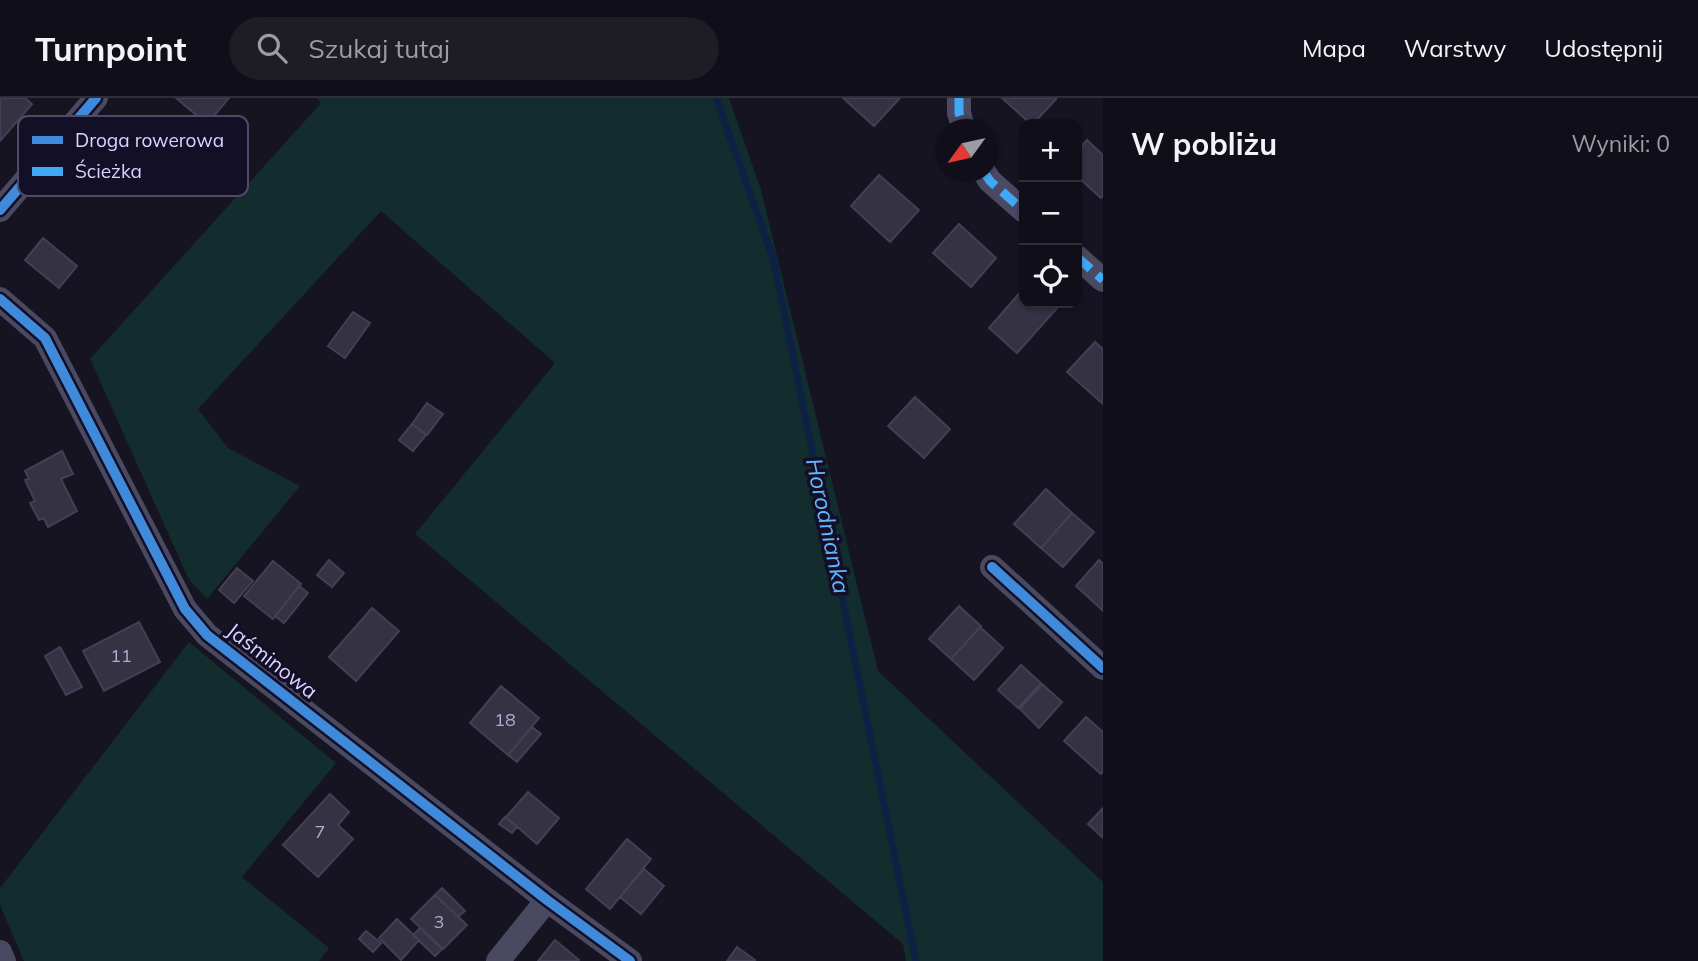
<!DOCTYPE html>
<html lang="pl">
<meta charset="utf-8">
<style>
:root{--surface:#100f19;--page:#1e1d26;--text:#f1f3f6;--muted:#9c9ca2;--line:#302f38}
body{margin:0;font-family:Mulish,sans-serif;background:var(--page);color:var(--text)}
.controls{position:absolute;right:21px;top:21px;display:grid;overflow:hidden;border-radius:14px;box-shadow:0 2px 5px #0004}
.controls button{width:63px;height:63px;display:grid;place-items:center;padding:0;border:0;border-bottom:2px solid var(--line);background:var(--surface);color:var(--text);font:35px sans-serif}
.compass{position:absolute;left:935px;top:21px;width:63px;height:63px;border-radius:50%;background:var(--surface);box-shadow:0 2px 5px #0004;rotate:237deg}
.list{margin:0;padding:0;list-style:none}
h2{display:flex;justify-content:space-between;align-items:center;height:91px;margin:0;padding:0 28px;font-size:30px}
h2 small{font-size:23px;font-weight:400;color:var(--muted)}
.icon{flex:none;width:38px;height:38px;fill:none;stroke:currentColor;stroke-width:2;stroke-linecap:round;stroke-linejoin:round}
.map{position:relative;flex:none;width:1103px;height:863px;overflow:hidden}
header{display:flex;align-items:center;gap:42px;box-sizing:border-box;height:98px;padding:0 35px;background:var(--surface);border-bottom:2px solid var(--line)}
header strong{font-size:33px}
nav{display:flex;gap:38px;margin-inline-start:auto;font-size:24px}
.search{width:490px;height:63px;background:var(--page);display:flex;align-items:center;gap:18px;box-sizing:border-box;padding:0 24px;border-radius:38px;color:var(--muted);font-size:26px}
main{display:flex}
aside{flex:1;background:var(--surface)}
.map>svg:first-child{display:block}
</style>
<header>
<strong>Turnpoint</strong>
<div class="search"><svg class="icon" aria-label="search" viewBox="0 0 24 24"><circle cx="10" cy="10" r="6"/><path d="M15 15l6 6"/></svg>Szukaj tutaj</div>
<nav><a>Mapa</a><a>Warstwy</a><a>Udostępnij</a></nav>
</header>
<main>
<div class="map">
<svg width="1103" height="863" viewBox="0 0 1103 863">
<rect width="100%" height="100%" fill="#161421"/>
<path fill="#132c2d" d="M317,0H729L761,92L878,573L1103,784V863H906L903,846L415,436L555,265L381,113L198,311L228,350L300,388L207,501L189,482L90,261L321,5Z
M189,544L336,665L242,779L329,850L319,863H24L0,807V790Z"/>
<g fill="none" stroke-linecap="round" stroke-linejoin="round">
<path stroke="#0d2144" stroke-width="7" d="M716,0L773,160L916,863"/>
</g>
<path fill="#343243" stroke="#433f54" stroke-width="2" d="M0,0H25L32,6L0,43Z
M176,0H229L207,26Z
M843,0H900L874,28Z
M1002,0H1056V1L1033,26H1031Z
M1087,42L1103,57V98L1101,100L1077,78V53Z
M879,77L919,112L890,144L851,108Z
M959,126L996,160L971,189L933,155Z
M43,140L77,168L59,190L25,162Z
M1024,190V205H1055L1059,208L1017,255L989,230Z
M353,214L370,225L345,260L328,248Z
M1095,244L1103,251V306L1067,274Z
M915,299L950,331L924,360L888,328Z
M427,305L443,316L427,337L412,326Z
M412,326L426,337L413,353L399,342Z
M62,353L73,376L61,381L77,413L48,429L44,420L39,422L30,405L35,403L25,382L29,381L25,373Z
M1046,391L1072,415L1041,450L1014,426Z
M1072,415L1094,434L1063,469L1041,450Z
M329,462L344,475L332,489L317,477Z
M1099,462L1103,466V513L1076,488Z
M273,463L301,486L273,521L244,498Z
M237,470L253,483L234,505L219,492Z
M299,488L308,495L284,525L275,518Z
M959,508L981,528L951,561L929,541Z
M372,510L399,533L356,583L329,559Z
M139,524L160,564L104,593L83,553Z
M980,529L1003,550L974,582L951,561Z
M60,549L82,589L66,597L45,558Z
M260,549L276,561L271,568L255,556Z
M1021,567L1041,585L1018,610L998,592Z
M1042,586L1062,604L1039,630L1020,611Z
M501,588L539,620L508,657L470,625Z
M1086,619L1103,634V673L1101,676L1064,643Z
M532,629L541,636L517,664L508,657Z
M528,694L559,720L537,746L506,719Z
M330,696L349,714L338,727L353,741L318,779L283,747Z
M1103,710V740L1088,726Z
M505,719L517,729L512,735L499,726Z
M627,741L651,761L610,811L586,791Z
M644,771L664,788L641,816L620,799Z
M442,790L465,813L458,819L435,797Z
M435,797L467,827L443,851L411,821Z
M397,821L419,842L401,862L379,840Z
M420,830L442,851L435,858L413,837Z
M366,833L381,845L373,854L359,841Z
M555,842L579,862L578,863H538Z
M737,849L755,862L754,863H727Z"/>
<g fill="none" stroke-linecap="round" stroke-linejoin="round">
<path stroke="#4a4962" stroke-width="24" d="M959,0V15L964,32
M984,74L990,83L1024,113
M0,112L96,0
M1077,159L1103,182
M0,201L45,240L185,511L207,537L547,802L630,863
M992,469L1103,570
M0,854L4,863
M498,863L547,802"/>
<path stroke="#3fa9f5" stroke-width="9" stroke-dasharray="18 9" stroke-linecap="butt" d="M959,0V15L964,32
M984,74L990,83L1024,113
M1077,159L1103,182"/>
<g stroke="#130f26" stroke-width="15">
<path id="cycleway" d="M0,112L96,0
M0,201L45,240L185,511L207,537L547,802L630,863
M992,469L1103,570"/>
</g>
<use href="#cycleway" stroke="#408adc" stroke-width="10"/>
</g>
<g text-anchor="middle" stroke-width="7" stroke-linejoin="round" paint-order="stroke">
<g font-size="18" fill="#b0acd0">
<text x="121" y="564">11</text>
<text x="505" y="628">18</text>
<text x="320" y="740">7</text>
<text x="439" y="830">3</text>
</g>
<g font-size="21" fill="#d9d4ff" stroke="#130f26">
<text transform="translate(272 563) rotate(38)" y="7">Jaśminowa</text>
</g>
<g font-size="23" font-style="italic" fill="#62b6ff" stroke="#130f26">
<text transform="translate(828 428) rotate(78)" y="8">Horodnianka</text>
</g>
</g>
<rect x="18" y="18" width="230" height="80" rx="10" fill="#130f26" stroke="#4e4a67" stroke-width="2"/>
<rect x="32" y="38" width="31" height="8" fill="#408adc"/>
<rect x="32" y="69" width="31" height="9" fill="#3fa9f5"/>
<g font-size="19" fill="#d9d4ff">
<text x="75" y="49">Droga rowerowa</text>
<text x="75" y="80">Ścieżka</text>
</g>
</svg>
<div class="controls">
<button>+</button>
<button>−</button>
<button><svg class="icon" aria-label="locate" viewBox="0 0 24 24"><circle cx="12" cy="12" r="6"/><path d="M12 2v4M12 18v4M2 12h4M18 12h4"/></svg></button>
</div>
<svg class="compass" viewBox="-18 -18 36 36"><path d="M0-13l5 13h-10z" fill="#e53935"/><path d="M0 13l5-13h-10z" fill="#9c9ca2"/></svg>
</div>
<aside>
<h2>W pobliżu<small>Wyniki: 0</small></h2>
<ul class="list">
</ul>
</aside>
</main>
